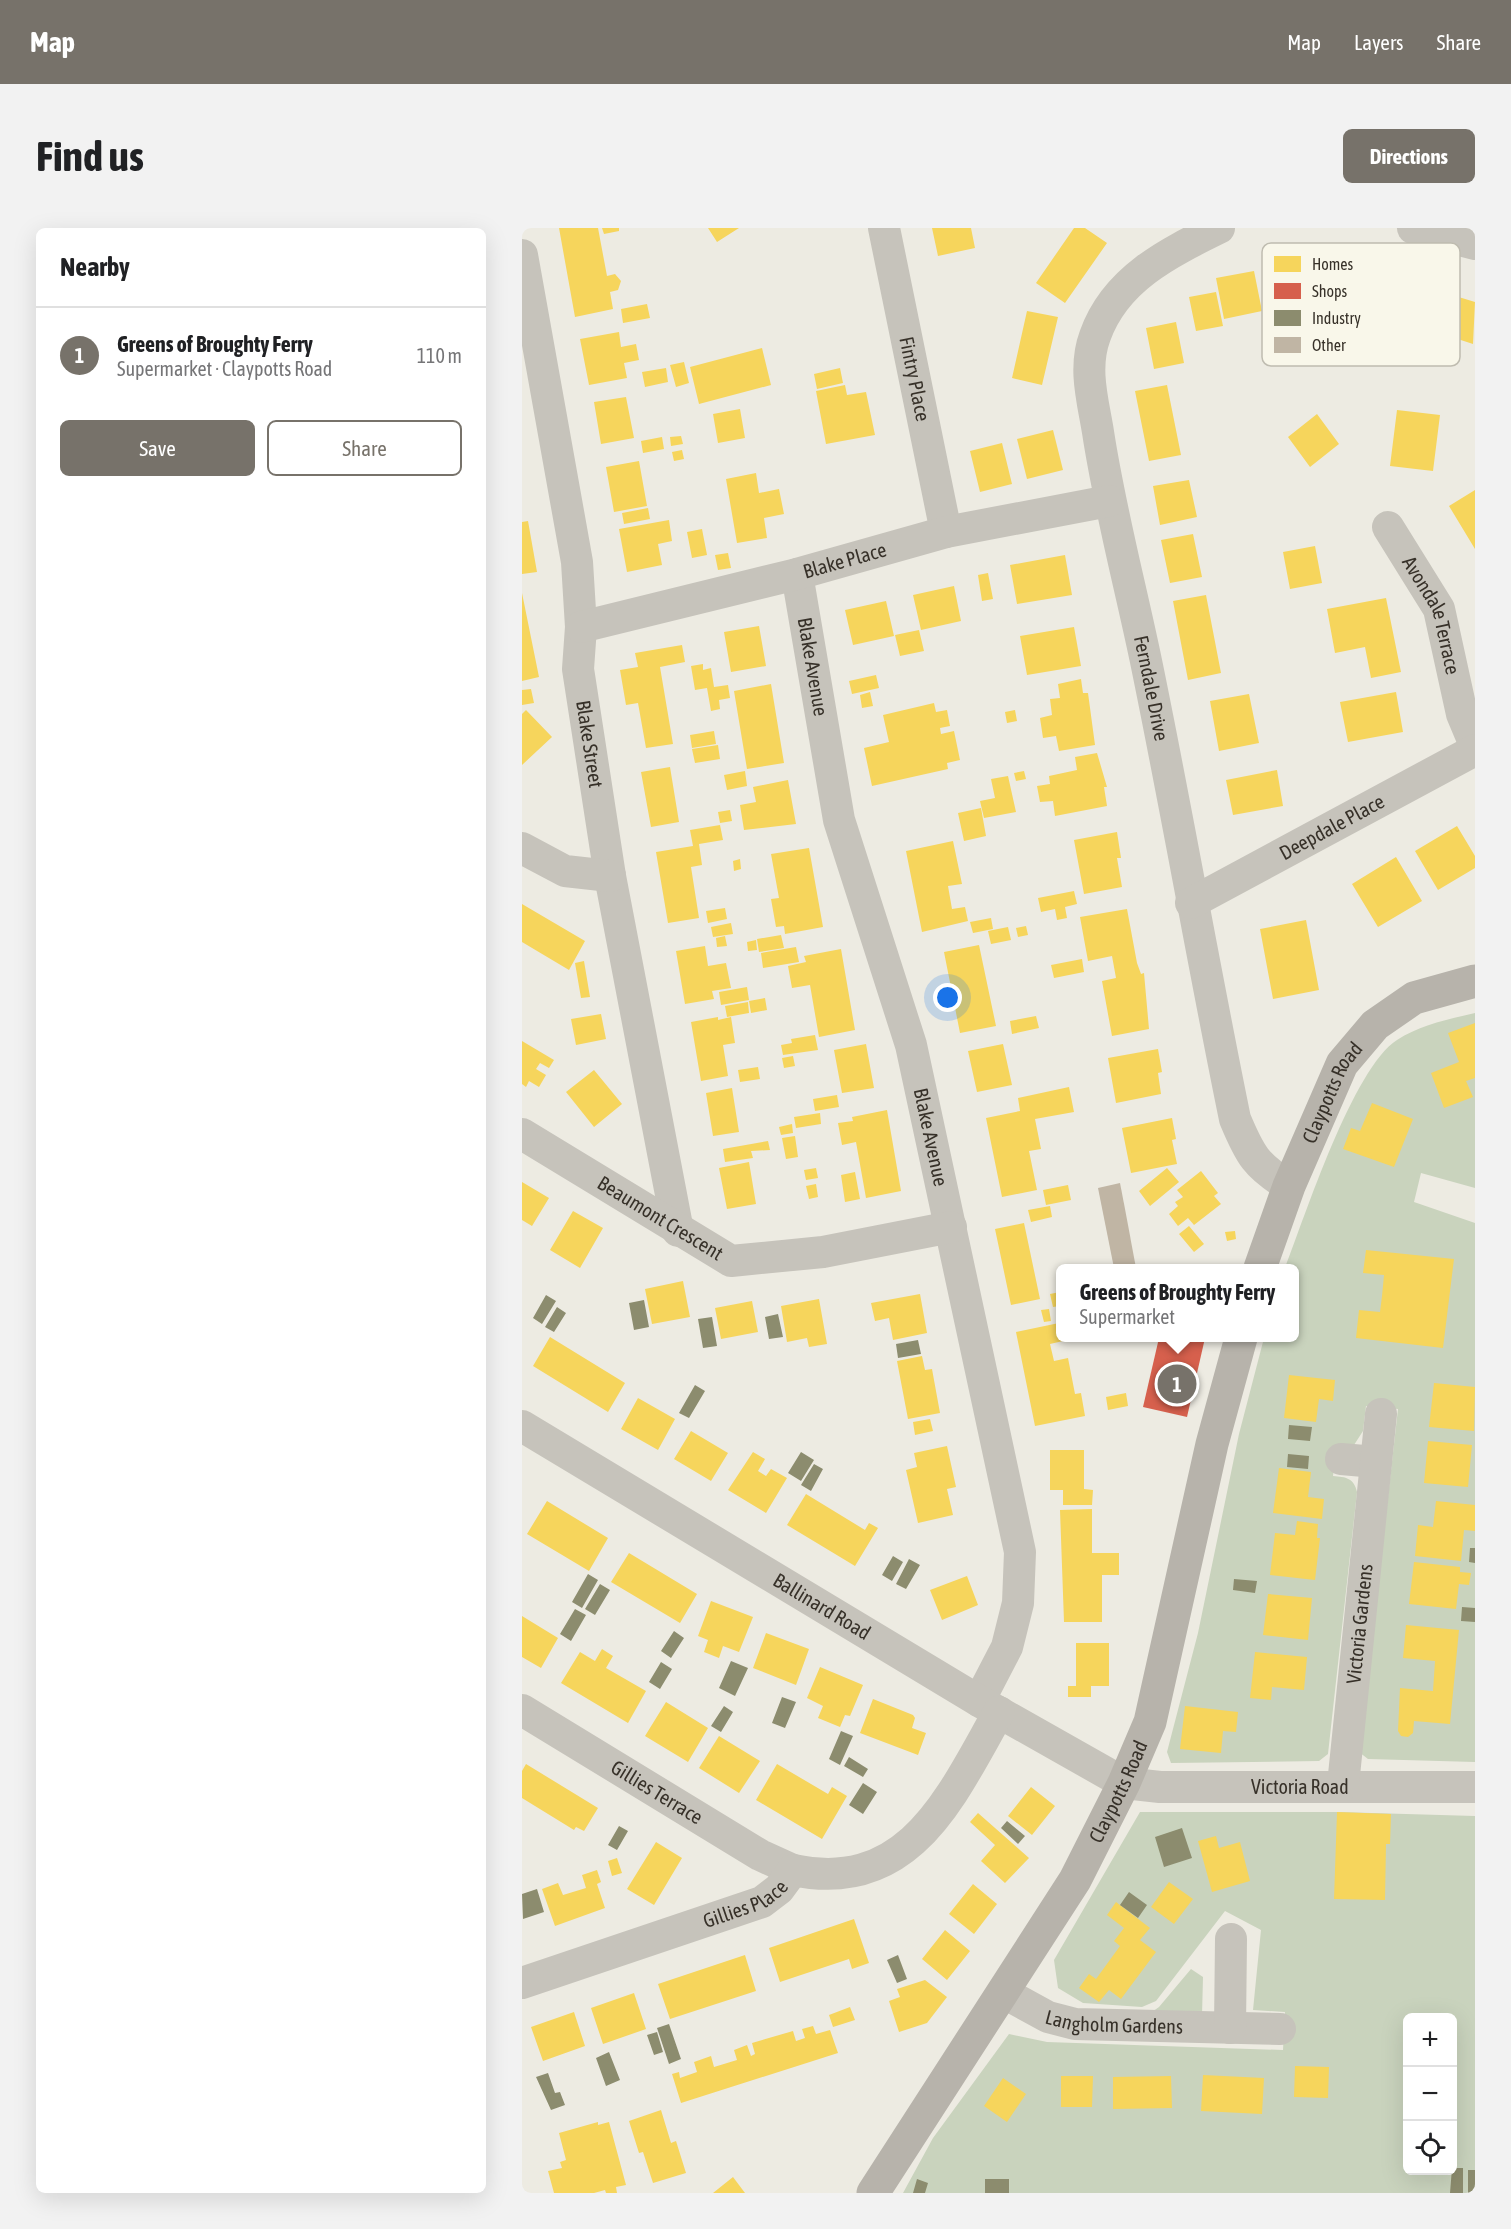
<!DOCTYPE html>
<meta charset="utf-8">
<style>
:root{--surface:#fff;--page:#f2f2f2;--text:#202124;--muted:#757577;--line:#e0e0e0;--accent:#77726a}
body{margin:0;font-family:"Asap Condensed",sans-serif;background:var(--page);color:var(--text)}
.controls{position:absolute;right:18px;bottom:18px;display:grid;overflow:hidden;border-radius:9px;box-shadow:0 6px 24px #0002}
.controls button{width:54px;height:54px;display:grid;place-items:center;padding:0;border:0;border-bottom:2px solid var(--line);background:var(--surface);color:var(--text);font:30px sans-serif}
.you{position:absolute;left:426px;top:770px;width:21px;height:21px;margin:-15px;border:4px solid #fff;border-radius:50%;background:#1a73e8;box-shadow:0 0 0 9px #1a73e833}
.badge{display:grid;place-items:center;width:39px;height:39px;border-radius:50%;background:var(--accent);color:#fff;font-size:20px;font-weight:700}
.pin{position:absolute;translate:-50% -50%;border:3px solid #fff;box-shadow:0 2px 6px #0006}
.popup{position:absolute;left:534px;top:1036px;width:243px;height:78px;box-sizing:border-box;display:grid;place-content:center;border-radius:9px;background:var(--surface);filter:drop-shadow(0 2px 4px #0005);font-size:20px;white-space:nowrap;color:var(--muted)}
.popup b{font-size:22px;color:var(--text)}
.popup::after{content:'';position:absolute;left:50%;top:100%;margin-left:-12px;border:12px solid transparent;border-top-color:var(--surface)}
.list{margin:0;padding:0;list-style:none}
h2{display:flex;justify-content:space-between;align-items:center;height:78px;margin:0;padding:0 24px;font-size:26px}
h2 small{font-size:20px;font-weight:400;color:var(--muted)}
.list li{display:grid;grid-template-columns:39px 1fr auto;gap:18px;align-items:center;box-sizing:border-box;height:96px;padding:0 24px;border-top:2px solid var(--line)}
.list b{display:block;font-size:22px;white-space:nowrap}
.list p{margin:0;font-size:20px;white-space:nowrap;color:var(--muted)}
.list em{font-size:20px;font-style:normal;color:var(--muted)}
.actions{display:flex;gap:12px;padding:18px 24px}
.actions a{flex:1;padding:14px 0;border:2px solid var(--accent);border-radius:9px;text-align:center;font-size:21px;color:var(--accent)}
.actions .main{background:var(--accent);color:#fff}
.icon{flex:none;width:33px;height:33px;fill:none;stroke:currentColor;stroke-width:2;stroke-linecap:round;stroke-linejoin:round}
.map{position:relative;flex:none;width:953px;height:1965px;overflow:hidden;border-radius:9px}
header{display:flex;align-items:center;gap:36px;box-sizing:border-box;height:84px;padding:0 30px;background:var(--accent);color:#fff}
header strong{font-size:28px}
nav{display:flex;gap:33px;margin-inline-start:auto;font-size:21px}
.intro{display:flex;align-items:center;justify-content:space-between;box-sizing:border-box;height:144px;padding:0 36px}
h1{margin:0;font-size:42px}
.button{padding:15px 27px;border-radius:9px;background:var(--accent);color:#fff;font-size:21px;font-weight:700}
main{display:flex;gap:36px;padding:0 36px}
aside{flex:1;background:var(--surface);border-radius:9px;box-shadow:0 6px 24px #0002}
.map>svg:first-child{display:block}
</style>
<header>
<strong>Map</strong>
<nav><a>Map</a><a>Layers</a><a>Share</a></nav>
</header>
<div class="intro"><h1>Find us</h1><a class="button">Directions</a></div>
<main>
<aside>
<h2>Nearby<small></small></h2>
<ul class="list">
<li><span class="badge">1</span><div><b>Greens of Broughty Ferry</b><p>Supermarket · Claypotts Road</p></div><em>110 m</em></li>
</ul>
<div class="actions"><a class="main">Save</a><a>Share</a></div>
</aside>
<div class="map">
<svg width="953" height="1965" viewBox="0 0 953 1965">
<rect width="100%" height="100%" fill="#edebe2"/>
<path fill="#c9d3bd" fill-rule="evenodd" d="M953,785V960L899,945L892,974L953,995V1534L846,1531L837,1524L876,1181L844,1178L841,1203L832,1217L814,1216L811,1248C824,1249 832,1250 835,1264L806,1526L797,1533L649,1535L645,1524L676,1405L717,1206L742,1110H772V1040H763C783,988 831,840 875,812C898,797 927,791 953,785Z
M618,1584H815L953,1588V1965H381L411,1910L487,1806L525,1814L761,1822L763,1784L731,1782L739,1702L703,1683L634,1773L620,1779L561,1775L536,1760L532,1732ZM886,1790H930V1942H886Z
M669,1741L681,1749L680,1788L627,1786L637,1779Z"/>
<path fill="#f6d55c" d="M37,0H76L85,48L93,46L99,53L96,62L88,64L91,81L53,89Z
M80,0H97V3L82,6Z
M186,0H217L195,14Z
M410,0H449L453,20L416,28Z
M552,0H563L585,15L543,75L514,55Z
M793,37L801,78L765,85L757,44Z
M859,37L866,76L811,87L803,48Z
M732,43L740,83L702,91L694,50Z
M917,63L953,74L951,116L905,101Z
M694,64L701,98L674,103L667,69Z
M125,76L128,90L101,95L99,81Z
M505,83L536,89L520,157L490,150Z
M654,94L662,135L632,141L624,100Z
M97,104L99,119L114,116L117,132L102,135L105,150L67,157L58,111Z
M240,120L249,157L177,176L168,139Z
M162,134L167,155L154,159L148,137Z
M144,140L146,154L123,159L120,144Z
M318,140L321,155L295,161L292,146Z
M323,157L325,167L344,164L353,207L304,216L294,163Z
M645,157L659,227L627,233L613,163Z
M104,169L112,210L79,216L72,174Z
M218,181L223,210L196,215L191,186Z
M875,182L918,187L911,243L868,238Z
M795,186L817,216L788,239L766,209Z
M531,202L541,242L505,251L495,211Z
M159,208L161,216L149,218L148,209Z
M140,209L142,221L121,225L119,213Z
M480,215L490,256L458,264L448,223Z
M160,222L162,231L152,233L150,224Z
M117,233L125,278L92,284L84,239Z
M234,245L237,265L257,261L262,286L242,290L245,310L215,315L204,251Z
M667,252L675,289L638,297L631,258Z
M953,262V321L927,278Z
M126,280L128,291L102,296L100,285Z
M147,292L150,313L136,316L140,337L105,344L97,301Z
M6,293L15,344L0,346V294Z
M180,301L185,327L170,330L165,304Z
M671,306L680,349L648,355L639,312Z
M793,318L800,355L768,361L761,324Z
M206,325L209,340L196,342L193,327Z
M543,327L550,367L495,376L488,337Z
M466,345L471,371L460,373L456,347Z
M432,358L439,393L399,402L391,367Z
M0,365L17,449L0,453Z
M684,367L699,445L666,452L651,373Z
M864,370L879,444L849,450L843,419L813,425L805,381Z
M364,373L372,408L331,417L323,382Z
M237,398L244,438L209,444L202,404Z
M552,399L559,438L505,447L498,408Z
M397,402L402,423L378,428L373,407Z
M160,417L163,434L138,439L151,516L124,520L116,475L104,477L98,442L116,439L113,425Z
M181,436V442L189,440L192,459L206,457L208,470L197,472L198,481L189,483L185,460L173,462L169,438Z
M354,447L357,460L330,466L327,453Z
M559,451L561,465H566L573,517L537,523L534,508L521,510L518,490L530,487L528,471L538,470L536,456Z
M249,456L262,535L225,541L212,463Z
M9,461L12,475L0,477V462Z
M348,464L351,478L340,480L338,467Z
M874,464L881,504L826,514L818,474Z
M727,466L737,515L697,523L688,473Z
M412,475L414,484L425,482L428,498L418,500L419,506L432,503L438,532L425,535L426,541L350,558L342,520L367,514L361,487Z
M4,482L30,509L0,537V486Z
M493,482L495,493L485,495L483,484Z
M192,503L194,516L170,520L168,507Z
M196,517L198,531L173,535L170,521Z
M575,525L585,559H582L585,578L533,588L531,573L518,574L515,558L528,556L527,548L555,542L553,529Z
M148,539L157,594L129,599L119,544Z
M755,542L761,578L711,587L704,552Z
M223,543L225,558L205,562L202,547Z
M502,543L504,551L494,553L492,545Z
M486,548L494,584L462,590L458,573L473,570L469,551Z
M266,552L274,596L222,602L218,577L234,574L231,559Z
M459,580L464,608L442,613L436,585Z
M208,582L210,593L198,595L196,584Z
M198,597L201,612L177,616L180,637L169,639L177,690L146,695L134,624L171,618L168,602Z
M935,598L953,628V640L916,662L893,623Z
M595,604L599,630H595L600,659L562,666L552,612Z
M431,613L440,656L426,658L430,681L443,679L446,693L400,704L384,623Z
M287,620L301,699L263,706L262,698L254,699L249,671L257,670L249,626Z
M874,629L900,673L856,699L830,656Z
M218,631L219,641L212,643L211,633Z
M552,663L555,676L543,679L545,690L535,692L533,681L519,684L516,670Z
M0,676L63,713L47,742L0,714Z
M203,680L205,691L186,695L184,683Z
M605,681L615,735L619,746L622,745L627,801L590,808L580,753L594,750L590,728L566,733L558,689Z
M469,690L471,701L451,705L448,694Z
M784,692L797,762L751,771L738,701Z
M209,695L211,706L191,709L189,699Z
M504,698L506,707L496,709L494,700Z
M486,699L489,712L469,716L466,703Z
M259,707L262,720L237,724L235,711Z
M203,708L205,718L195,719L194,710Z
M234,712L235,722L226,723L225,714Z
M457,717L474,798L438,805L422,724Z
M183,718L186,738L204,735L209,760L190,763L192,771L163,776L154,723Z
M274,719L277,734L241,740L239,725Z
M319,721L333,802L297,809L288,757L270,760L266,738L284,734L282,728Z
M560,731L562,744L532,750L529,737Z
M62,733L68,769L59,770L53,735Z
M225,759L227,772L199,777L197,764Z
M243,770L245,782L229,785L227,773Z
M226,774L227,785L205,789L203,778Z
M79,786L84,811L54,817L49,791Z
M514,788L517,800L490,806L488,793Z
M196,789V792L209,789L213,815L201,817L206,848L179,853L169,794Z
M953,795V850L944,853L951,869L922,880L909,845L937,834L926,805Z
M293,807L296,822L261,827L259,817L270,815L269,811Z
M0,813L32,832L27,840L18,835L14,841L24,847L17,859L7,853L4,859L0,856Z
M344,816L352,860L320,865L312,822Z
M481,816L490,857L455,864L446,823Z
M636,821L640,844L636,845L639,866L594,875L586,830Z
M271,828L273,838L262,840L260,830Z
M236,839L238,851L218,854L216,842Z
M72,842L100,876L72,899L44,864Z
M547,859L552,884L513,891L519,921L507,923L515,962L480,969L464,890L498,883L496,870Z
M210,860L217,904L191,908L184,865Z
M315,867L317,879L293,883L291,871Z
M850,875L891,891L872,939L821,921L829,900L838,903Z
M365,882L379,963L344,970L334,914L320,917L316,895L331,893L330,889Z
M298,885L299,896L274,900L272,889Z
M650,890L654,911L650,912L655,936L609,945L600,900Z
M270,896L271,905L259,907L257,899Z
M273,908L276,929L264,931L260,910Z
M246,913L248,922L229,923L231,930L203,934L201,921Z
M227,934L234,976L205,981L197,940Z
M294,940L296,950L284,952L282,942Z
M645,940L657,954L628,978L617,963Z
M679,943L696,965L692,968L699,976L672,997L666,990L656,998L647,986L656,978L653,974L661,969L655,962Z
M333,944L338,971L323,974L319,947Z
M0,954L27,970L10,998L0,992Z
M294,956L296,969L287,971L284,958Z
M546,957L549,972L524,977L521,962Z
M528,978L530,989L509,994L506,982Z
M51,983L81,1000L58,1040L28,1022Z
M502,995L518,1071L489,1077L473,1001Z
M667,998L682,1016L672,1024L657,1006Z
M713,1003L714,1011L705,1013L703,1004Z
M844,1022L932,1031L921,1120L834,1110L837,1082L858,1084L860,1068L862,1047L841,1045Z
M161,1053L168,1089L130,1096L123,1061Z
M538,1064V1078L531,1079L528,1066Z
M398,1066L405,1105L371,1112L367,1090L353,1093L349,1075Z
M297,1071L305,1116L287,1119L285,1110L265,1114L259,1078Z
M230,1073L236,1104L199,1111L193,1080Z
M527,1081L529,1093L522,1094L519,1082Z
M537,1095L538,1110L541,1113L528,1116L532,1133L546,1130L553,1166L559,1165L563,1188L513,1198L494,1104Z
M28,1109L103,1155L86,1184L11,1138Z
M400,1128L403,1142L410,1141L418,1185L386,1191L375,1133Z
M767,1147L813,1152L811,1173L797,1171L794,1194L762,1190Z
M912,1155L953,1159L952,1203L907,1199Z
M604,1165L606,1178L586,1182L584,1169Z
M116,1170L153,1191L136,1222L99,1201Z
M408,1191L411,1203L393,1207L391,1194Z
M169,1203L206,1225L189,1253L152,1231Z
M906,1213L950,1217L946,1259L902,1255Z
M425,1218L434,1259L425,1261L431,1287L396,1295L384,1242L395,1239L392,1225Z
M528,1222H562V1261L571,1262L570,1277H541V1262H528Z
M231,1224L243,1231L236,1243L244,1248L249,1241L265,1250L244,1285L206,1262Z
M757,1240L789,1244L786,1269L802,1271L800,1291L751,1285Z
M284,1266L343,1302L347,1295L356,1300L333,1338L265,1297Z
M25,1273L86,1310L67,1343L5,1306Z
M914,1273L953,1277V1303L942,1302L939,1333L893,1328L896,1297L911,1299Z
M570,1281V1325H597V1347H580V1394H542L538,1282Z
M775,1293L796,1296L795,1310H798L793,1352L748,1347L753,1305L773,1307Z
M107,1325L175,1366L158,1395L89,1354Z
M892,1334L938,1339V1344L949,1345L947,1357L937,1356L934,1381L887,1376Z
M445,1348L456,1377L420,1392L408,1362Z
M746,1366L790,1370L786,1412L741,1407Z
M189,1373L231,1389L217,1424L201,1418L197,1430L182,1424L186,1412L176,1408Z
M0,1388L36,1410L19,1440L0,1429Z
M884,1397L937,1402L928,1496L892,1493L891,1505L886,1509L879,1508L876,1503L878,1460L911,1463L913,1433L881,1430Z
M244,1405L287,1421L274,1457L231,1440Z
M554,1415H587V1458H569V1469H546V1458H554Z
M80,1421L91,1428L84,1440L124,1463L106,1495L39,1455L58,1424L73,1433Z
M733,1424L785,1429L782,1462L750,1459L749,1472L728,1470Z
M298,1439L341,1457L328,1488L323,1487L318,1499L296,1490L301,1478L285,1470Z
M351,1471L391,1487L393,1490L390,1500L404,1505L396,1527L338,1505Z
M144,1474L186,1500L166,1534L123,1508Z
M663,1478L716,1484L714,1504L701,1503L699,1525L658,1521Z
M197,1508L238,1533L217,1565L177,1540Z
M4,1536L76,1580L62,1603L54,1599L52,1602L0,1570V1543Z
M255,1536L306,1566L310,1559L325,1568L300,1611L234,1572Z
M509,1559L533,1578L510,1607L486,1588Z
M815,1584L869,1586L868,1616H864L863,1672L812,1671Z
M456,1585L507,1630L483,1655L459,1633L473,1617L448,1594Z
M694,1608L697,1620L718,1614L728,1653L690,1664L676,1613Z
M134,1614L160,1630L132,1677L105,1661Z
M95,1630L100,1645L90,1648L86,1633Z
M75,1642L79,1654L75,1656L83,1680L33,1698L20,1661L36,1655L41,1667L64,1660L60,1647Z
M647,1654L671,1671L652,1696L629,1679Z
M451,1656L475,1676L452,1706L427,1686Z
M594,1674L628,1700L618,1712L634,1724L599,1771L587,1762L577,1774L557,1760L567,1746L574,1751L598,1718L592,1713L602,1700L585,1687Z
M332,1691L347,1735L330,1741L327,1731L258,1754L247,1720Z
M423,1702L448,1723L425,1752L400,1731Z
M223,1727L234,1763L148,1791L136,1756Z
M403,1752L425,1769L405,1795L377,1804L367,1773L378,1769L375,1761Z
M112,1765L124,1801L81,1816L69,1780Z
M328,1779L333,1792L311,1799L307,1787Z
M52,1784L63,1818L21,1833L9,1799Z
M291,1798L294,1806L308,1802L316,1825L159,1875L150,1846L157,1844L158,1850L175,1844L172,1834L189,1828L192,1839L215,1832L212,1822L225,1817L229,1828L233,1826L230,1815L271,1803L274,1813L283,1810L280,1801Z
M773,1838L807,1839L806,1870L772,1869Z
M681,1847L742,1850L740,1886L679,1883Z
M539,1848H571L570,1879H539Z
M649,1848L650,1880L591,1881V1849Z
M481,1850L504,1866L485,1894L462,1878Z
M139,1882L149,1915L154,1913L164,1945L131,1955L121,1924L117,1925L107,1893Z
M76,1894V1897L87,1894L104,1957L94,1959L95,1965H84L83,1962L72,1965H32L26,1943L40,1940L38,1934L44,1932L37,1905Z
M211,1949L223,1965H191Z"/>
<path fill="#d6604d" d="M637,1110H683L665,1189L621,1179Z"/>
<path fill="#8c8c6e" d="M24,1067L34,1073L20,1096L11,1090Z
M122,1072L127,1099L112,1102L107,1075Z
M35,1079L44,1085L32,1104L23,1099Z
M256,1086L261,1109L247,1111L243,1089Z
M190,1089L195,1118L181,1120L176,1091Z
M396,1112L399,1126L376,1130L374,1116Z
M173,1157L183,1163L167,1190L157,1185Z
M767,1197L790,1199L788,1213L766,1211Z
M279,1224L292,1232L279,1253L266,1245Z
M766,1226L787,1228L786,1241L765,1239Z
M292,1236L301,1241L289,1263L279,1257Z
M948,1320H953V1335L947,1334Z
M371,1328L381,1334L370,1353L360,1347Z
M387,1331L398,1337L384,1361L374,1356Z
M66,1346L76,1352L60,1380L50,1374Z
M712,1351L735,1353L733,1365L711,1362Z
M78,1356L88,1362L73,1387L63,1381Z
M940,1379L953,1380V1394L939,1393Z
M53,1381L64,1387L49,1413L38,1406Z
M152,1403L162,1410L149,1430L139,1423Z
M209,1433L226,1440L213,1468L197,1460Z
M139,1434L150,1441L138,1461L127,1454Z
M260,1469L274,1474L263,1500L250,1495Z
M202,1478L211,1484L199,1504L189,1498Z
M319,1503L331,1508L318,1537L307,1531Z
M327,1529L346,1541L341,1549L322,1538Z
M341,1555L355,1564L341,1586L327,1577Z
M485,1593L503,1608L496,1616L479,1600Z
M97,1598L106,1603L95,1622L86,1617Z
M660,1600L670,1630L642,1639L633,1609Z
M15,1661L22,1684L1,1691L0,1666Z
M607,1664L625,1677L616,1690L598,1677Z
M376,1727L385,1751L375,1755L365,1732Z
M147,1796L159,1831L147,1836L135,1800Z
M135,1804L141,1824L132,1827L125,1807Z
M87,1824L98,1852L84,1858L74,1830Z
M26,1845L33,1865L38,1864L43,1877L29,1882L14,1849Z
M930,1940H941V1965H928Z
M946,1942H953V1965H946Z
M395,1951L406,1955L403,1965H391Z
M463,1951H487V1965H463Z"/>
<path fill="#c0b5a4" d="M598,955L603,981L614,1040H592L576,960Z"/>
<g fill="none" stroke-linecap="round" stroke-linejoin="round">
<g stroke="#c6c3bb" stroke-width="32">
<path id="s1" d="M362,0L424,304"/>
<path id="s2" d="M697,0C646,25 593,51 573,108C561,140 571,173 576,204C588,283 609,360 625,438C656,589 682,740 713,891C728,927 734,938 767,958"/>
<path d="M891,0L953,16"/>
<path id="s3" d="M0,27L55,334L59,399L56,441L88,648L156,1003"/>
<path id="s4" d="M866,299L917,381L940,486L953,517"/>
<path id="s5" d="M275,346L317,592L389,817L498,1324L496,1375L485,1419L457,1473"/>
<path id="s6" d="M59,399L275,346L424,304L587,273"/>
<path d="M0,620L43,643L88,648"/>
<path id="s7" d="M669,675L953,522"/>
<path id="s8" d="M0,906L209,1033L301,1024L429,999"/>
<path id="s9" d="M0,1198L457,1473L602,1555L638,1559H953"/>
<path d="M819,1231L854,1234"/>
<path id="s10" d="M0,1482L238,1627L271,1642"/>
<path id="s11" d="M821,1557L859,1186"/>
<path id="s12" d="M0,1755L240,1674L257,1661L271,1642C388,1667 429,1568 477,1484"/>
<path id="s13" d="M482,1765L526,1789L553,1796L758,1801"/>
<path d="M708,1800L709,1711"/>
</g>
<g stroke="#b7b3ab" stroke-width="33">
<path id="s14" d="M738,1040L767,958L820,836L853,797L892,770L953,753"/>
<path id="s15" d="M351,1965L553,1652L602,1555L628,1494L690,1216L719,1110"/>
</g>
</g>
<g text-anchor="middle" stroke-width="6" stroke-linejoin="round" paint-order="stroke">
<g font-size="20" fill="#373129" stroke="#f9f7ea">
<text dy="7" stroke="none"><textPath href="#s1" startOffset="154">Fintry Place</textPath></text>
<text dy="7" stroke="none"><textPath href="#s6" startOffset="272">Blake Place</textPath></text>
<text dy="7" stroke="none"><textPath href="#s4" startOffset="100">Avondale Terrace</textPath></text>
<text dy="7" stroke="none"><textPath href="#s5" startOffset="94">Blake Avenue</textPath></text>
<text dy="7" stroke="none"><textPath href="#s2" startOffset="528">Ferndale Drive</textPath></text>
<text dy="7" stroke="none"><textPath href="#s3" startOffset="495">Blake Street</textPath></text>
<text dy="7" stroke="none"><textPath href="#s7" startOffset="160">Deepdale Place</textPath></text>
<text dy="7" stroke="none"><textPath href="#s14" startOffset="190">Claypotts Road</textPath></text>
<text dy="7" stroke="none"><textPath href="#s5" startOffset="580">Blake Avenue</textPath></text>
<text dy="7" stroke="none"><textPath href="#s8" startOffset="162">Beaumont Crescent</textPath></text>
<text dy="7" stroke="none"><textPath href="#s9" startOffset="350">Ballinard Road</textPath></text>
<text dy="7" stroke="none"><textPath href="#s11" startOffset="162">Victoria Gardens</textPath></text>
<text dy="7" stroke="none"><textPath href="#s9" startOffset="876">Victoria Road</textPath></text>
<text dy="7" stroke="none"><textPath href="#s15" startOffset="471">Claypotts Road</textPath></text>
<text dy="7" stroke="none"><textPath href="#s10" startOffset="158">Gillies Terrace</textPath></text>
<text dy="7" stroke="none"><textPath href="#s12" startOffset="237">Gillies Place</textPath></text>
<text dy="7" stroke="none"><textPath href="#s13" startOffset="117">Langholm Gardens</textPath></text>
</g>
</g>
<rect x="740" y="15" width="198" height="123" rx="9" fill="#f9f7ea" stroke="#bfbcb0" stroke-width="1.5"/>
<rect x="752" y="28" width="27" height="16" fill="#f6d55c"/>
<rect x="752" y="55" width="27" height="16" fill="#d6604d"/>
<rect x="752" y="82" width="27" height="16" fill="#8c8c6e"/>
<rect x="752" y="109" width="27" height="16" fill="#c0b5a4"/>
<g font-size="16" fill="#373129">
<text x="790" y="42">Homes</text>
<text x="790" y="69">Shops</text>
<text x="790" y="96">Industry</text>
<text x="790" y="123">Other</text>
</g>
</svg>
<div class="controls">
<button>+</button>
<button>−</button>
<button><svg class="icon" aria-label="locate" viewBox="0 0 24 24"><circle cx="12" cy="12" r="6"/><path d="M12 2v4M12 18v4M2 12h4M18 12h4"/></svg></button>
</div>
<div class="you"></div>
<div class="pin badge" style="left:655px;top:1156px">1</div>
<div class="popup"><b>Greens of Broughty Ferry</b>Supermarket</div>
</div>
</main>
